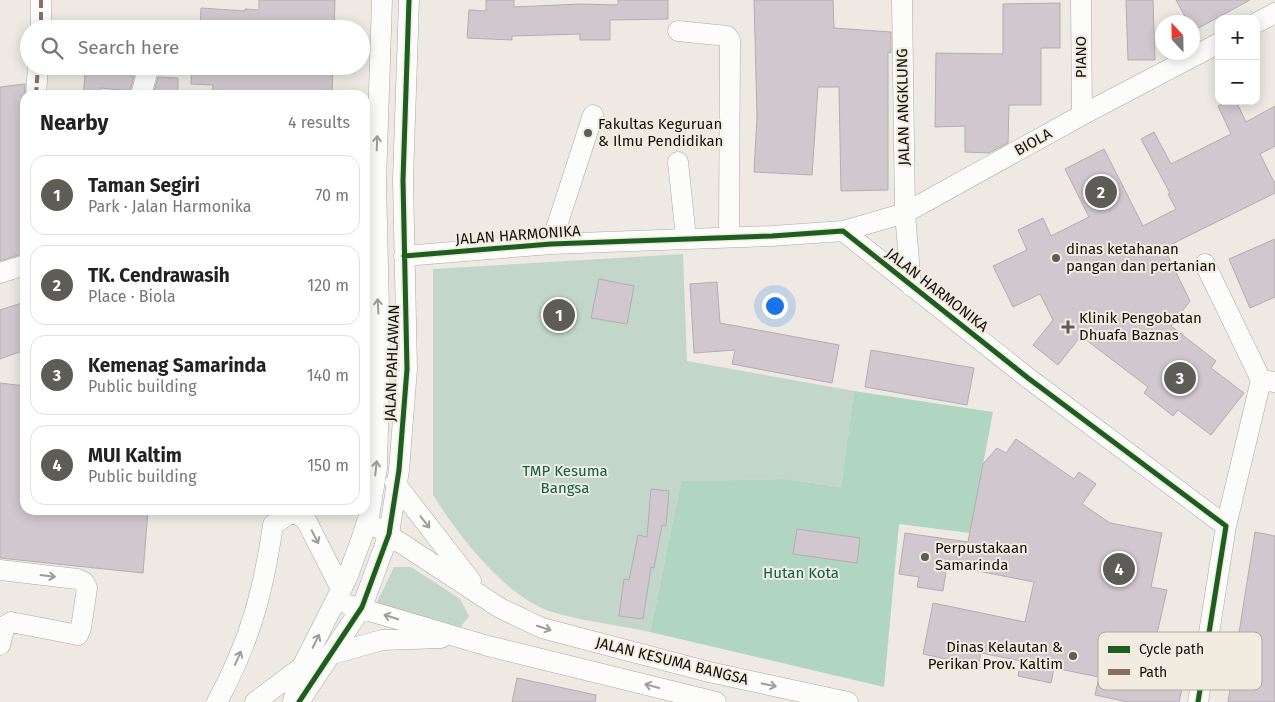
<!DOCTYPE html>
<meta charset="utf-8">
<style>
:root{--surface:#fff;--page:#f2f2f2;--text:#222;--muted:#767676;--line:#e0e0e0;--accent:#5e5c57}
body{margin:0;font-family:"Fira Sans",sans-serif;background:var(--page);color:var(--text)}
.controls{position:absolute;right:15px;top:15px;display:grid;overflow:hidden;border-radius:10px;box-shadow:0 2px 12px #0003}
.controls button{width:45px;height:45px;display:grid;place-items:center;padding:0;border:0;border-bottom:1px solid var(--line);background:var(--surface);color:var(--text);font:25px sans-serif}
.compass{position:absolute;left:1155px;top:15px;width:45px;height:45px;border-radius:50%;background:var(--surface);box-shadow:0 2px 12px #0003;rotate:338deg}
.you{position:absolute;left:774px;top:305px;width:18px;height:18px;margin:-12px;border:4px solid #fff;border-radius:50%;background:#1a73e8;box-shadow:0 0 0 8px #1a73e833}
.badge{display:grid;place-items:center;width:32px;height:32px;border-radius:50%;background:var(--accent);color:#fff;font-size:16px;font-weight:700}
.pin{position:absolute;translate:-50% -50%;border:2px solid #fff;box-shadow:0 1px 5px #0006}
.list{margin:0;padding:0;list-style:none}
h2{display:flex;justify-content:space-between;align-items:center;height:65px;margin:0;padding:0 20px;font-size:21px}
h2 small{font-size:16px;font-weight:400;color:var(--muted)}
.list li{display:grid;grid-template-columns:32px 1fr auto;gap:15px;align-items:center;box-sizing:border-box;height:80px;margin:0 10px 10px;padding:0 10px;border:1px solid var(--line);border-radius:15px}
.list b{display:block;font-size:19px;white-space:nowrap}
.list p{margin:0;font-size:16px;white-space:nowrap;color:var(--muted)}
.list em{font-size:16px;font-style:normal;color:var(--muted)}
.icon{flex:none;width:28px;height:28px;fill:none;stroke:currentColor;stroke-width:2;stroke-linecap:round;stroke-linejoin:round}
.map{position:relative;flex:none;width:1275px;height:702px;overflow:hidden}
.search{position:absolute;background:var(--surface);box-shadow:0 2px 12px #0003;left:20px;top:20px;width:350px;height:55px;display:flex;align-items:center;gap:12px;box-sizing:border-box;padding:0 18px;border-radius:28px;color:var(--muted);font-size:19px}
.panel{position:absolute;background:var(--surface);box-shadow:0 2px 12px #0003;left:20px;top:90px;width:350px;height:425px;border-radius:15px}
.map>svg:first-child{display:block}
</style>
<div class="map">
<svg width="1275" height="702" viewBox="0 0 1275 702">
<rect width="100%" height="100%" fill="#eeeae3"/>
<path fill="#c2d7c9" d="M683,254L687,361L854,391L841,487L784,479L681,481L650,632C617,625 583,621 552,612C506,598 458,535 433,495V269Z
M394,567H411L442,587L460,599L469,616L460,628L386,615L377,602Z"/>
<path fill="#b0d6c1" d="M854,391L993,412L970,533L899,524L884,687L650,632L681,481L784,479L841,487Z"/>
<path fill="#d1c8cf" stroke="#b1aead" d="M259,0H335L334,29H200L201,8L245,11V9L259,10Z
M486,0H514V7L581,4L618,5V0H668V19L610,20V40H580V34L512,36V40L467,38L469,10L486,11Z
M754,0H833L834,28L891,32V53L888,52V190L841,191L839,87H818L812,175L754,172L757,117Z
M1126,0H1153L1155,60H1128Z
M1176,0H1250L1193,31L1192,22H1188Z
M1060,3V48H1041V105H1009L1008,143L989,153L965,152V126L935,127L936,53L1003,54V4Z
M86,66H131L130,76H134L130,91L101,88L100,95H83Z
M192,66H333L332,95H212L213,85L191,84Z
M158,77L178,78V95H153Z
M25,84V253L0,261V87Z
M1229,101H1236L1246,122L1275,106V146L1260,154L1275,184V193L1164,248L1190,301L1171,326L1216,361L1211,368L1244,393L1211,435L1178,410L1173,416L1144,393L1148,387L1081,336L1058,365L1033,345L1053,320L1040,294L1013,307L993,266L1027,250L1018,230L1043,218L1051,236L1089,217L1065,169L1104,149L1143,226L1176,209L1168,194L1170,193L1141,139L1154,132L1171,164L1231,134L1218,106Z
M1275,239V297L1250,308L1229,259Z
M599,279L634,286L627,324L591,318Z
M717,282L720,323L839,345L832,383L732,364L735,350L694,353L690,284Z
M25,302V350L0,359V310Z
M871,350L974,368L967,405L865,387Z
M0,383L25,386V482L23,496L25,497V510H148L143,573L0,558Z
M1016,439L1074,479L1079,472L1096,484L1082,504L1110,523L1162,533L1151,587L1167,590L1150,664L1186,671L1179,702H1128L1095,695L1099,677L1054,668L1051,683L1018,676L1021,661L981,653L978,666L923,654L933,603L1025,622L1034,582L947,565L943,591L917,587L919,577L899,574L905,533L968,542L983,464L997,448L1006,453Z
M651,489L669,491L666,526L662,525L654,568L651,567L643,619L619,616L624,579L629,580L638,535L647,537Z
M797,529L860,538L857,563L793,554Z
M1255,532L1275,536V702H1228Z
M517,678L596,695L595,702H512Z"/>
<g fill="none" stroke-linecap="round" stroke-linejoin="round">
<g stroke="#aba9a4" stroke-width="21">
<path id="minor" d="M41,0V29
M902,0L905,213L911,286
M1081,0L1082,115
M1256,23L1275,13
M678,31L727,36L730,40L729,237
M36,95L38,66
M141,95L149,66
M678,162L686,238
M843,231L905,213L1082,115L1219,43
M551,244L593,115
M404,256L551,244L772,236L843,231L1028,378L1226,526L1198,702
M1205,264L1261,380
M0,273L25,265
M395,483L471,581
M1226,526L1261,380L1275,382
M378,528L500,608L542,628L709,672L848,702
M0,570L77,579L84,582L87,588L81,628L78,635L11,622L5,626L0,645
M349,605L488,646L716,702
M332,654L382,640L441,638
M293,701L302,667L347,578L361,540L369,516L377,468L380,351L376,182L382,0
M217,702C250,641 263,593 273,525L290,513L302,516L307,522L341,589
M255,702L302,667
M299,702L362,607L389,534L399,470L407,369L403,180L409,0"/>
</g>
<use href="#minor" stroke="#fcfcfb" stroke-width="20"/>
<path stroke="#8d6e63" stroke-width="4" stroke-dasharray="8 4" stroke-linecap="butt" d="M41,0V29
M36,95L38,66"/>
<g stroke="#f2ebdf" stroke-width="8">
<path id="cycleway" d="M404,256L551,244L772,236L843,231L1028,378L1226,526L1198,702
M299,702L362,607L389,534L399,470L407,369L403,180L409,0"/>
</g>
<use href="#cycleway" stroke="#1b5e20" stroke-width="5"/>
</g>
<defs><path id="oneway-shaft" d="M-6 0H5M1.5-3L5.5 0L1.5 3" fill="none" stroke-width="1.6" stroke-linecap="round" stroke-linejoin="round" transform="scale(1.25)"/></defs>
<g stroke="#9e9d9b">
<use href="#oneway-shaft" transform="translate(377 143) rotate(-88)"/>
<use href="#oneway-shaft" transform="translate(378 306) rotate(-93)"/>
<use href="#oneway-shaft" transform="translate(376 468) rotate(-84)"/>
<use href="#oneway-shaft" transform="translate(425 522) rotate(52)"/>
<use href="#oneway-shaft" transform="translate(315 537) rotate(63)"/>
<use href="#oneway-shaft" transform="translate(48 576) rotate(7)"/>
<use href="#oneway-shaft" transform="translate(391 617) rotate(-162)"/>
<use href="#oneway-shaft" transform="translate(544 628) rotate(18)"/>
<use href="#oneway-shaft" transform="translate(316 641) rotate(-64)"/>
<use href="#oneway-shaft" transform="translate(238 658) rotate(-66)"/>
<use href="#oneway-shaft" transform="translate(769 685) rotate(12)"/>
<use href="#oneway-shaft" transform="translate(652 686) rotate(-165)"/>
</g>
<g fill="#5e5c57" stroke="#f2ebdf" stroke-width="2">
<circle cx="588" cy="133" r="5"/>
<circle cx="1056" cy="258" r="5"/>
<path d="M1065.5 319.5h5v5h5v5h-5v5h-5v-5h-5v-5h5z"/>
<circle cx="925" cy="557" r="5"/>
<circle cx="1073" cy="656" r="5"/>
</g>
<g text-anchor="middle" stroke-width="4" stroke-linejoin="round" paint-order="stroke">
<g font-size="15" fill="#110f0b" stroke="#f2ebdf">
<text transform="translate(1081 57) rotate(-90)" y="5">PIANO</text>
<text transform="translate(903 107) rotate(-91)" y="5">JALAN ANGKLUNG</text>
<text transform="translate(1033 142) rotate(-29)" y="5">BIOLA</text>
<text transform="translate(518 235) rotate(-4)" y="5">JALAN HARMONIKA</text>
<text transform="translate(937 290) rotate(38)" y="5">JALAN HARMONIKA</text>
<text transform="translate(392 363) rotate(-88)" y="5">JALAN PAHLAWAN</text>
<text transform="translate(672 661) rotate(14)" y="5">JALAN KESUMA BANGSA</text>
</g>
<g font-size="15" fill="#110f0b" stroke="#f2ebdf" text-anchor="start">
<text x="598" y="129">Fakultas Keguruan<tspan x="598" dy="17">&amp; Ilmu Pendidikan</tspan></text>
<text x="1066" y="254">dinas ketahanan<tspan x="1066" dy="17">pangan dan pertanian</tspan></text>
<text x="1079" y="323">Klinik Pengobatan<tspan x="1079" dy="17">Dhuafa Baznas</tspan></text>
<text x="935" y="553">Perpustakaan<tspan x="935" dy="17">Samarinda</tspan></text>
<text x="1063" y="652" text-anchor="end">Dinas Kelautan &amp;<tspan x="1063" dy="17">Perikan Prov. Kaltim</tspan></text>
</g>
<g font-size="15" fill="#086447" stroke="#f2ebdf">
<text x="565" y="476">TMP Kesuma<tspan x="565" dy="17">Bangsa</tspan></text>
<text x="801" y="578">Hutan Kota</text>
</g>
</g>
<rect x="1098" y="632" width="164" height="58" rx="8" fill="#f2ebdf" stroke="#aea99f" stroke-width="1"/>
<rect x="1108" y="646" width="22" height="7" fill="#1b5e20"/>
<rect x="1108" y="669" width="22" height="6" fill="#8d6e63"/>
<g font-size="14" fill="#110f0b">
<text x="1139" y="654">Cycle path</text>
<text x="1139" y="677">Path</text>
</g>
</svg>
<div class="controls">
<button>+</button>
<button>−</button>
</div>
<svg class="compass" viewBox="-18 -18 36 36"><path d="M0-13l5 13h-10z" fill="#e53935"/><path d="M0 13l5-13h-10z" fill="#767676"/></svg>
<div class="you"></div>
<div class="pin badge" style="left:559px;top:315px">1</div>
<div class="pin badge" style="left:1101px;top:192px">2</div>
<div class="pin badge" style="left:1180px;top:378px">3</div>
<div class="pin badge" style="left:1119px;top:569px">4</div>
<div class="search"><svg class="icon" aria-label="search" viewBox="0 0 24 24"><circle cx="10" cy="10" r="6"/><path d="M15 15l6 6"/></svg>Search here</div>
<section class="panel">
<h2>Nearby<small>4 results</small></h2>
<ul class="list">
<li><span class="badge">1</span><div><b>Taman Segiri</b><p>Park · Jalan Harmonika</p></div><em>70 m</em></li>
<li><span class="badge">2</span><div><b>TK. Cendrawasih</b><p>Place · Biola</p></div><em>120 m</em></li>
<li><span class="badge">3</span><div><b>Kemenag Samarinda</b><p>Public building</p></div><em>140 m</em></li>
<li><span class="badge">4</span><div><b>MUI Kaltim</b><p>Public building</p></div><em>150 m</em></li>
</ul>
</section>
</div>
